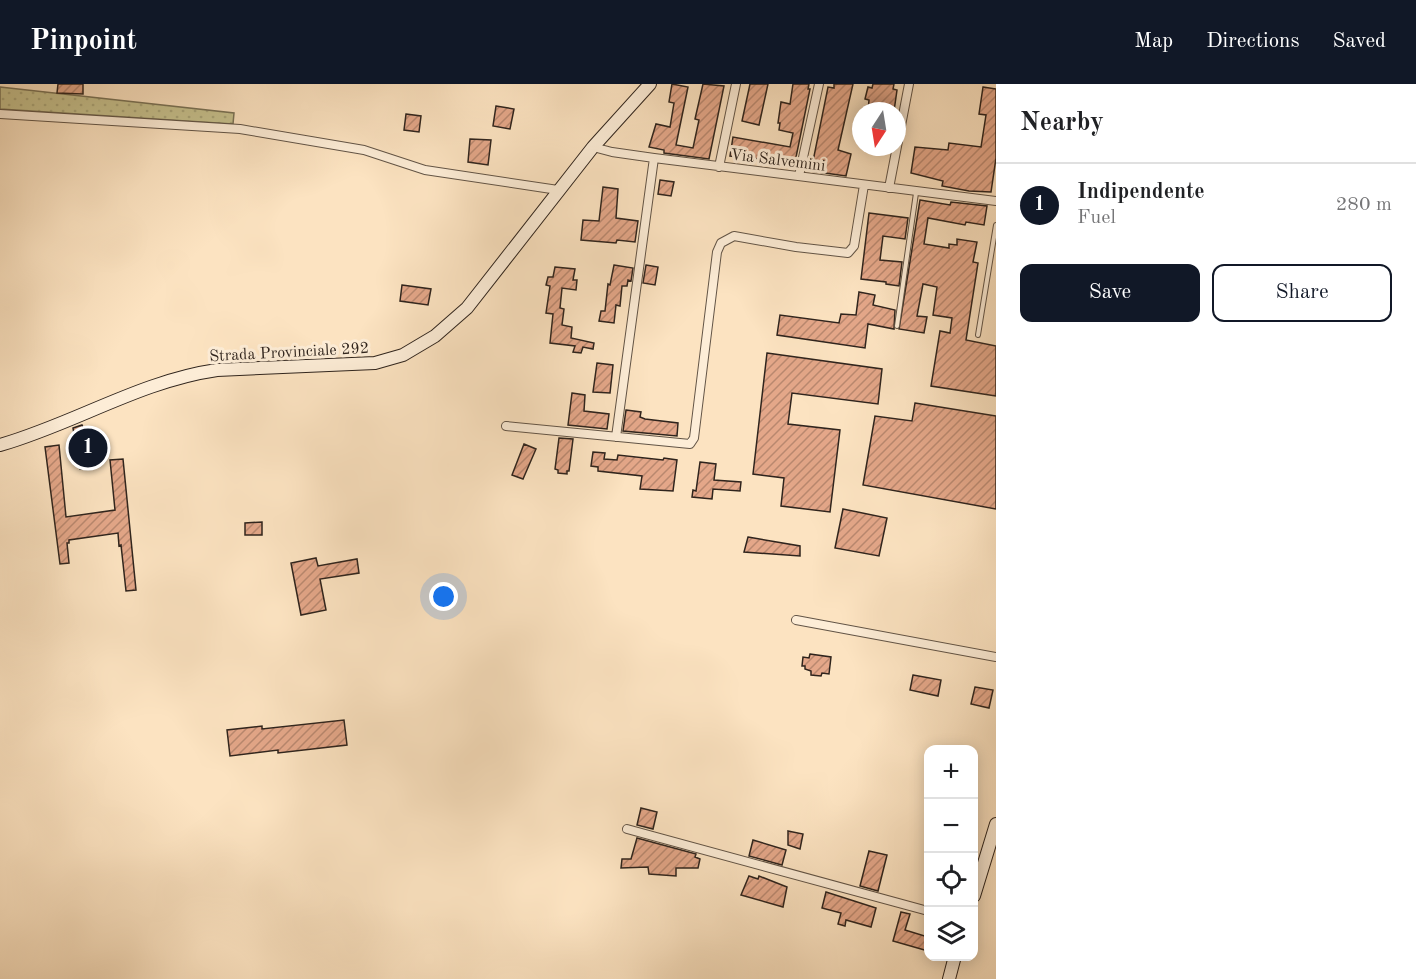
<!DOCTYPE html>
<meta charset="utf-8">
<style>
:root{--surface:#fff;--page:#f6f6f6;--text:#202124;--muted:#757577;--line:#e0e0e0;--accent:#111827}
body{margin:0;font-family:"Old Standard TT",serif;background:var(--page);color:var(--text)}
.controls{position:absolute;right:18px;bottom:18px;display:grid;overflow:hidden;border-radius:12px;box-shadow:0 3px 15px #0003}
.controls button{width:54px;height:54px;display:grid;place-items:center;padding:0;border:0;border-bottom:2px solid var(--line);background:var(--surface);color:var(--text);font:30px sans-serif}
.compass{position:absolute;left:852px;top:18px;width:54px;height:54px;border-radius:50%;background:var(--surface);box-shadow:0 3px 15px #0003;rotate:192deg}
.you{position:absolute;left:444px;top:513px;width:21px;height:21px;margin:-15px;border:4px solid #fff;border-radius:50%;background:#1a73e8;box-shadow:0 0 0 9px #1a73e833}
.badge{display:grid;place-items:center;width:39px;height:39px;border-radius:50%;background:var(--accent);color:#fff;font-size:20px;font-weight:700}
.pin{position:absolute;translate:-50% -50%;border:3px solid #fff;box-shadow:0 2px 6px #0006}
.list{margin:0;padding:0;list-style:none}
h2{display:flex;justify-content:space-between;align-items:center;height:78px;margin:0;padding:0 24px;font-size:26px}
h2 small{font-size:20px;font-weight:400;color:var(--muted)}
.list li{display:grid;grid-template-columns:39px 1fr auto;gap:18px;align-items:center;box-sizing:border-box;height:84px;padding:0 24px;border-top:2px solid var(--line)}
.list b{display:block;font-size:22px;white-space:nowrap}
.list p{margin:0;font-size:20px;white-space:nowrap;color:var(--muted)}
.list em{font-size:20px;font-style:normal;color:var(--muted)}
.actions{display:flex;gap:12px;padding:18px 24px}
.actions a{flex:1;padding:14px 0;border:2px solid var(--accent);border-radius:12px;text-align:center;font-size:21px;color:var(--accent)}
.actions .main{background:var(--accent);color:#fff}
.icon{flex:none;width:33px;height:33px;fill:none;stroke:currentColor;stroke-width:2;stroke-linecap:round;stroke-linejoin:round}
.map{position:relative;flex:none;width:996px;height:895px;overflow:hidden}
header{display:flex;align-items:center;gap:36px;box-sizing:border-box;height:84px;padding:0 30px;background:var(--accent);color:#fff}
header strong{font-size:28px}
nav{display:flex;gap:33px;margin-inline-start:auto;font-size:21px}
main{display:flex}
aside{flex:1;background:var(--surface)}
.map>svg:first-child{display:block}
</style>
<header>
<strong>Pinpoint</strong>
<nav><a>Map</a><a>Directions</a><a>Saved</a></nav>
</header>
<main>
<div class="map">
<svg width="996" height="895" viewBox="0 0 996 895">
<defs>
<pattern id="green-dots" width="8" height="8" patternUnits="userSpaceOnUse" patternTransform="scale(1.5)"><rect width="8" height="8" fill="#c6c18e"/><path d="M2 2h.1M6 6h.1" fill="none" stroke="#aaa67a" stroke-width="1.8" stroke-linecap="round"/></pattern>
<pattern id="building-hatch" width="6" height="6" patternUnits="userSpaceOnUse" patternTransform="scale(1.5)"><rect width="6" height="6" fill="#e4a789"/><path d="M-1 1l2-2M0 6l6-6M5 7l2-2" fill="none" stroke="#b9886f"/></pattern>
</defs>
<rect width="100%" height="100%" fill="#fce3c1"/>
<filter id="stains"><feTurbulence type="fractalNoise" baseFrequency=".00333" numOctaves="4"/><feColorMatrix values="0 0 0 0 .2 0 0 0 0 .09 0 0 0 0 .02 0 0 0 .5 -.17"/></filter>
<radialGradient id="worn" r=".72"><stop offset=".6" stop-color="#630" stop-opacity="0"/><stop offset="1" stop-color="#630" stop-opacity=".3"/></radialGradient>
<path fill="url(#green-dots)" stroke="#7a7256" stroke-width="1.5" d="M0,3L234,29L233,40L0,25Z"/>
<path fill="url(#building-hatch)" stroke="#2f241d" stroke-width="1.5" d="M58,0H83V10L57,9Z
M672,0L688,3L676,61L693,64L699,36L695,35L703,0L724,2L709,75L664,69V66L649,63L656,40L670,43L674,19L669,18Z
M750,0H768L759,41L742,37Z
M793,0H809L808,5H810L794,83L781,81L782,78L752,74L751,76L739,75V73L730,72L733,53L790,63L793,49L779,46L780,39H778L781,18L790,20Z
M834,0H853L838,66L851,70L846,92L811,87L828,3L834,4Z
M873,0H894L893,5L897,6L894,27H868L869,16L865,15L868,3L872,4Z
M983,3L996,5V74L991,108L969,107L942,102L943,97L911,89L915,63L948,66L949,59L981,63L986,31L979,30Z
M496,22L514,25L510,45L493,42Z
M406,30L421,32L419,48L404,46Z
M470,55L491,56L488,81L468,78Z
M660,96L674,98L671,112L658,110Z
M603,103L618,105L616,134L638,137L635,158L617,156L616,159L581,156L583,136L599,137Z
M920,116L950,121L951,118L987,122L984,141L966,138L965,141L928,134L924,160L949,164V160L957,161V155L977,158L973,178L978,179L966,256L996,262V312L931,302L940,247L950,249L952,234L933,231L937,203L923,200L917,232L927,233L924,249L899,245Z
M869,129L908,134L905,155L883,152L880,176L902,178L899,202L886,200V198L861,195Z
M614,181L633,184L631,197L628,196L627,202H622L620,222L616,221L614,239L599,237L601,227H605L608,200L610,201Z
M646,181L658,183L655,201L643,199Z
M555,183L575,185L573,196H577L576,206L562,204L560,224L564,225L562,241L572,243L571,254L594,259L593,265L583,263L581,269L573,268L575,262L550,259L553,230L546,229L550,202L546,201L548,193H553Z
M402,201L431,205L428,221L400,217Z
M859,208L875,211L873,221L895,226L894,245L868,240L865,264L777,251L780,231L839,239L841,230L856,231Z
M767,269L882,285L878,320L792,309L788,340L840,346L830,428L781,422L784,394L753,390Z
M597,279L613,281L610,309L593,308Z
M572,309L585,311L584,327L609,330L607,345L568,341Z
M915,319L996,332V425L863,401L875,332L912,337Z
M626,326L641,328L640,333L645,335L678,339L677,352L623,347Z
M82,341L88,353L92,384L80,385L73,344Z
M559,354L573,355L569,387H567V390L558,389V386L555,385Z
M524,360L536,365L523,395L512,391Z
M59,361L66,433L115,426L110,376L123,375L136,506L126,507L121,461L119,462L118,449L69,456V459H67L69,479L60,480L45,363Z
M593,368L605,369L604,375L617,376L618,371L663,376L664,374L677,376L673,407L640,405L642,392L598,387V383L591,382Z
M700,378L716,380L714,396L741,398L740,407L713,405L712,415L692,413L693,406L696,407Z
M843,425L887,434L879,472L835,464Z
M262,438V451H245V439Z
M748,453L800,462V472L744,468Z
M316,474L318,482L357,475L359,489L320,495L326,526L301,531L291,479Z
M810,570L831,573L829,590L822,589L821,592L811,591V587L805,585V582H802L803,573L809,574Z
M913,591L941,596L938,612L910,606Z
M975,603L993,606L989,624L971,620Z
M344,636L347,661L278,669V666L230,672L227,646L262,642V645Z
M641,724L657,728L653,745L637,741Z
M788,747L803,750L800,765L788,761Z
M637,754L696,770L695,773L700,775L698,784H676V792L649,790L648,783L621,784L622,775H631Z
M753,756L786,766L782,781L749,772Z
M869,767L887,771L878,807L860,802Z
M749,792L758,795L759,792L787,803L783,823L741,811Z
M826,808L876,824L871,843L846,836L845,842L838,840L841,829L822,824Z
M901,828L910,830L905,846L928,853V867L893,857Z"/>
<g fill="none" stroke-linecap="round" stroke-linejoin="round">
<g stroke="#625446" stroke-width="6">
<path id="lane" d="M897,242L916,109
M978,251L996,141"/>
</g>
<g stroke="#625446" stroke-width="10">
<path id="street" d="M0,30L240,45L364,66L425,86L558,106
M593,63L612,68L654,74L996,117
M719,83L736,0
M799,92L819,0
M889,104L909,0
M506,342L690,360L694,354L717,168L721,159L734,152L796,163L848,169L854,162L864,101
M616,353L654,74
M796,536L996,573
M627,745L928,827"/>
</g>
<g stroke="#2f241d" stroke-width="14">
<path id="secondary" d="M0,361C74,340 140,297 217,286L375,279L403,271L435,252L467,224L593,63L650,0
M974,812L996,740
M949,895L955,872"/>
</g>
<use href="#lane" stroke="#fdedd7" stroke-width="4"/>
<use href="#street" stroke="#fdedd7" stroke-width="8"/>
<use href="#secondary" stroke="#fdedd7" stroke-width="12"/>
</g>
<g text-anchor="middle" stroke-width="6" stroke-linejoin="round" paint-order="stroke">
<g font-size="16" fill="#2f241d" stroke="#fdedd7">
<text transform="translate(778 75) rotate(7)" y="6">Via Salvemini</text>
<text transform="translate(289 267) rotate(-3)" y="6">Strada Provinciale 292</text>
</g>
</g>
<rect width="100%" height="100%" filter="url(#stains)"/>
<rect width="100%" height="100%" fill="url(#worn)"/>
</svg>
<div class="controls">
<button>+</button>
<button>−</button>
<button><svg class="icon" aria-label="locate" viewBox="0 0 24 24"><circle cx="12" cy="12" r="6"/><path d="M12 2v4M12 18v4M2 12h4M18 12h4"/></svg></button>
<button><svg class="icon" aria-label="layers" viewBox="0 0 24 24"><path d="M12 4l9 5-9 5-9-5zM3 14l9 5 9-5"/></svg></button>
</div>
<svg class="compass" viewBox="-18 -18 36 36"><path d="M0-13l5 13h-10z" fill="#e53935"/><path d="M0 13l5-13h-10z" fill="#757577"/></svg>
<div class="you"></div>
<div class="pin badge" style="left:88px;top:364px">1</div>
</div>
<aside>
<h2>Nearby<small></small></h2>
<ul class="list">
<li><span class="badge">1</span><div><b>Indipendente</b><p>Fuel</p></div><em>280 m</em></li>
</ul>
<div class="actions"><a class="main">Save</a><a>Share</a></div>
</aside>
</main>
